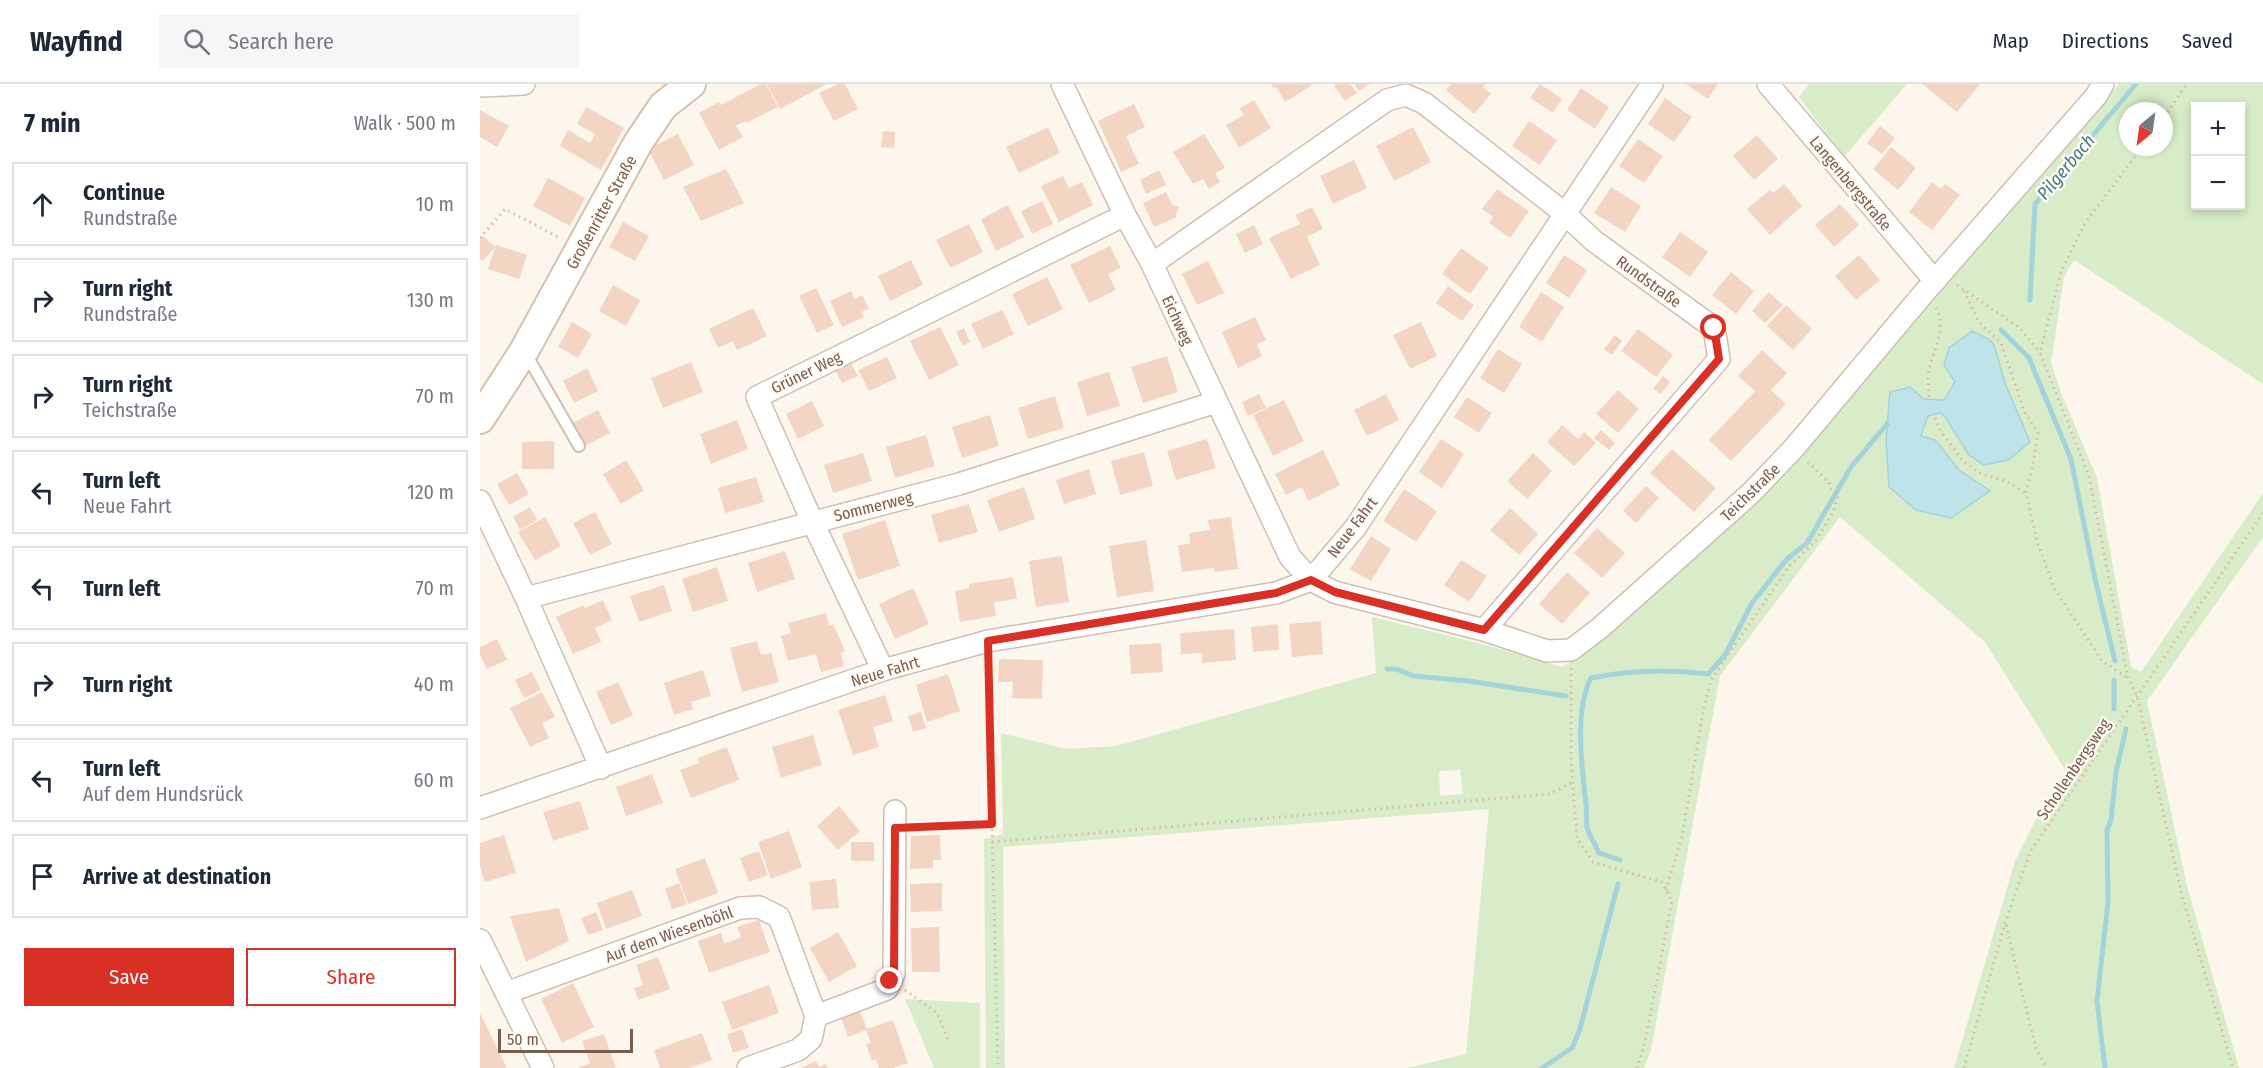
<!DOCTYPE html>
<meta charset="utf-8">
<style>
:root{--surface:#fff;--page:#f6f6f7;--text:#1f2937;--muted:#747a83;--line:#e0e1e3;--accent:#d93025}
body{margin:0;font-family:"Fira Sans Condensed",sans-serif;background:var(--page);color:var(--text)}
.controls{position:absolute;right:18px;top:18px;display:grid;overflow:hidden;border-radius:0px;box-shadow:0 3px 9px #0003}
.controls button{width:54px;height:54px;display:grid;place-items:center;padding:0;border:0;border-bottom:2px solid var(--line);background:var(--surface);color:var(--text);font:30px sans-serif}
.compass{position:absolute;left:1639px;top:18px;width:54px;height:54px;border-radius:50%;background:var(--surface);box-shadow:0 3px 9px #0003;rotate:209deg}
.scale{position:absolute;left:18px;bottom:15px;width:135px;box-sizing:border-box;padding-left:6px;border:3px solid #7a5c4d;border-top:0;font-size:16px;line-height:21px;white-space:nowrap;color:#7a5c4d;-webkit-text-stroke:4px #fffaf3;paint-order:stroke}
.stop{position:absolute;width:18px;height:18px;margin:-14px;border:4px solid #d93025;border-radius:50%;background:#fff}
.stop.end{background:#d93025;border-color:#fff;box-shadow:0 2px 6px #0008}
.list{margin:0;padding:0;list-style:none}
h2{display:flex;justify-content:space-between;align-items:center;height:78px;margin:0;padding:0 24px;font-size:26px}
h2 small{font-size:20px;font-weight:400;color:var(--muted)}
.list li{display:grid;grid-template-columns:39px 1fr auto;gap:18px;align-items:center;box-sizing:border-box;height:84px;margin:0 12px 12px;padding:0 12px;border:2px solid var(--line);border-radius:0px}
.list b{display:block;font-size:22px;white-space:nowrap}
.list p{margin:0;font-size:20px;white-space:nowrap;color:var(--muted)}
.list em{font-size:20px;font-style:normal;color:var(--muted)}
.actions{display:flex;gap:12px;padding:18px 24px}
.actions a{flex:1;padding:14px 0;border:2px solid var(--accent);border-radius:0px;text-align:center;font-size:21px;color:var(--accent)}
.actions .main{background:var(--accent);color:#fff}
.icon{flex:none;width:33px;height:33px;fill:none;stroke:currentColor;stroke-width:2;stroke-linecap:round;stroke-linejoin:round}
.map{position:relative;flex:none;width:1783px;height:984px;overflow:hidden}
header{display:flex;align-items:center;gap:36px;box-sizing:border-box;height:84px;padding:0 30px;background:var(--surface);border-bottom:2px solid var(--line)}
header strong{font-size:28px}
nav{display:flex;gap:33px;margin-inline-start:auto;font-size:21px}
.search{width:420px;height:54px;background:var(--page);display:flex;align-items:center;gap:15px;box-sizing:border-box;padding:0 21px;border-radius:0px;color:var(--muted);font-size:22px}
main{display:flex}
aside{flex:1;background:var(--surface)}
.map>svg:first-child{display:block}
</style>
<header>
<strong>Wayfind</strong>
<div class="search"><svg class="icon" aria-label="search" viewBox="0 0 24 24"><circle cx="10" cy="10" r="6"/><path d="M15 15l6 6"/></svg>Search here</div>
<nav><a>Map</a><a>Directions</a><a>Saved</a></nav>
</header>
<main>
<aside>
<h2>7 min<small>Walk · 500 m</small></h2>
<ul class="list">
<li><svg class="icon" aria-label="ahead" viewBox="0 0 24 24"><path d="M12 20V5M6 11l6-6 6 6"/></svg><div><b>Continue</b><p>Rundstraße</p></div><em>10 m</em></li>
<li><svg class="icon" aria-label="right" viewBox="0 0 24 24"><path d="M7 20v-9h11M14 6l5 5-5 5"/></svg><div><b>Turn right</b><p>Rundstraße</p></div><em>130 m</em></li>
<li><svg class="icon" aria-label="right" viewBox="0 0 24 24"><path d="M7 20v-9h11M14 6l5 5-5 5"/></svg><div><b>Turn right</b><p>Teichstraße</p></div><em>70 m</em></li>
<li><svg class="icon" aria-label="left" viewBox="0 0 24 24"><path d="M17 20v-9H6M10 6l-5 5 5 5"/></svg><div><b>Turn left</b><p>Neue Fahrt</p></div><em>120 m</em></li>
<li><svg class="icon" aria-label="left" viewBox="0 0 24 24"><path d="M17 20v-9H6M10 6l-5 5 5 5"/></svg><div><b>Turn left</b></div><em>70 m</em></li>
<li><svg class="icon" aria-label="right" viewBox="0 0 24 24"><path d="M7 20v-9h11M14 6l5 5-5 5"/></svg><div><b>Turn right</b></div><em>40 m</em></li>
<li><svg class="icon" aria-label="left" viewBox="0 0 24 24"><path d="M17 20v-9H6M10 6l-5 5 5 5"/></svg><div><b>Turn left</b><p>Auf dem Hundsrück</p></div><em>60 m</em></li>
<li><svg class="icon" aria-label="arrive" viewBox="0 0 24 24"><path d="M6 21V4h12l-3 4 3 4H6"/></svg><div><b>Arrive at destination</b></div></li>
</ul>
<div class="actions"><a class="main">Save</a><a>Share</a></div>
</aside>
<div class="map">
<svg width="1783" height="984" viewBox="0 0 1783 984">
<rect width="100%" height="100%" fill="#fdf6ec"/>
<path fill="#d8ecc9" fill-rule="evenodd" d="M1329,0H1427L1364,73L1319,13Z
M1639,0H1783V300L1594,176L1584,193L1571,279L1580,306L1617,394L1651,583L1661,588L1783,409V453L1667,617L1707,802L1759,984H1474L1535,777L1563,721L1586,687L1505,558L1360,433L1240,592L1171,966L1164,984H927L986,970L1009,725L523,763L525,984H506L504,755L523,750L521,649L586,665L636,662L896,589L892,533L995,558L1082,583L1101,572L1279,411L1379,303ZM1716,22H1760V122H1716ZM1648,27H1684V63H1648ZM1514,261L1525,299L1464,331L1460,329L1448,332L1440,352L1455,356L1479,386L1509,407L1409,403L1430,303L1444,315L1464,317L1475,298L1464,281ZM980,686L983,710L960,712L959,687Z
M425,915L500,919V984H454Z"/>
<path fill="#bfe3e8" stroke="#a5d3da" stroke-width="1.5" d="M1492,247L1509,255L1514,261L1525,299L1550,358L1528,376L1504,381L1489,371L1464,331L1460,329L1448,332L1441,352L1455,356L1479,386L1510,407L1471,434L1436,426L1409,403L1406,355L1410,308L1430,303L1444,315L1464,316L1475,298L1464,281L1469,264Z"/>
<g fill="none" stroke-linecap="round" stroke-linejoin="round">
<path stroke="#a5d3da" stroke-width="5" d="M1550,216L1555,120L1656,0
M1521,246L1549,274L1591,375L1615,495L1635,577
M907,585H916L934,592L988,597L1086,612
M1634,596V625
M1140,776L1119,769C1116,761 1109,752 1107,743C1106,736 1107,727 1106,720C1102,684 1094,626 1111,594C1150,586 1188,585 1228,590L1245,571L1272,519L1306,476L1327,459L1371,383L1407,340
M1062,984L1092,964L1100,945L1138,800
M1625,984L1617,917L1628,818L1627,746L1631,736L1636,688L1646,645"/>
</g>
<path fill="#f3d5c3" d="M281,0H286L298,23L266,39L265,37L256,42L263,53L239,66L219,29L239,18L241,21Z
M287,0H347L300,25Z
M358,0H365L378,25L354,37L339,9Z
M791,0H834L805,18L796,3L794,4Z
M856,0H870L877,9L865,17L854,2Z
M874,0H890L879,7Z
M971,0H1006L1003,3L1011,10L994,30L966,6Z
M1060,0L1082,15L1073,29L1050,14Z
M1206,0H1238L1228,15Z
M1442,0H1500L1477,28Z
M1101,4L1129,23L1115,45L1087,26Z
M1185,14L1212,33L1194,58L1168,40Z
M774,16L791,44L759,64L746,41L764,31L760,24Z
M654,20L665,43L646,52L659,80L641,88L618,37Z
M106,23L144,44L121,86L80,62L88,46L110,59L115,50L97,40Z
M0,26L29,42L17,63L0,53Z
M1049,37L1077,56L1060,81L1032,62Z
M1400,42L1415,54L1402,70L1387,59Z
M568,43L580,69L539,89L526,63Z
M933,43L951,78L914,97L896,62Z
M403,47L415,48L414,64L401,63Z
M198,50L214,81L184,96L168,65Z
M724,50L745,84L735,89L740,98L729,105L723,95L713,100L693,68Z
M1277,51L1298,75L1274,96L1253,72Z
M1158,55L1183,72L1164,99L1139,82Z
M1411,63L1436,84L1418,106L1393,85Z
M874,76L887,104L853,120L840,92Z
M246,85L264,119L221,137L203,103Z
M679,86L686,101L666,110L660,96Z
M583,92L589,104L602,98L613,121L579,138L561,102Z
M68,94L105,114L90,142L53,122Z
M1452,98L1461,105L1465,100L1480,111L1452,146L1429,128Z
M1304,100L1322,122L1290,151L1267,125L1290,106L1293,109Z
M1131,103L1161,122L1145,148L1114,129Z
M1017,105L1049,127L1030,154L1009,139L1013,133L1002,125Z
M686,108L692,121L699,123L696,130L697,133L674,143L663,119Z
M562,117L573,140L552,150L541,127Z
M1360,120L1379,141L1354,163L1335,141Z
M528,121L544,153L516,167L501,135Z
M832,123L843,145L827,153L840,181L811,195L789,154L820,140L815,131Z
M143,138L169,152L155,177L129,163Z
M489,140L503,168L470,184L456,156Z
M774,141L783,160L765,169L756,150Z
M1200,148L1228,168L1210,193L1182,173Z
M3,152L15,163L3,177L0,175V155Z
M16,161L47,171L39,195L8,185Z
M630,162L641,184L628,190L636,206L609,219L590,181Z
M981,164L1009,184L990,210L962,190Z
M1084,171L1107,186L1089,214L1066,199Z
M1379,171L1400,196L1376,216L1355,192Z
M431,176L443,201L410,217L398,192Z
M728,177L744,209L717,221L702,190Z
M1251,188L1274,207L1256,230L1232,211Z
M567,193L583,225L548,242L532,210Z
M133,201L160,216L146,242L119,227Z
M968,202L994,221L982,237L956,219Z
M336,204L354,241L337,249L319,212Z
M371,207L375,215L382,211L389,225L381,228L384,233L362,243L350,217Z
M1061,208L1084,223L1062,258L1039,243Z
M1289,208L1303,221L1285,239L1272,227Z
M1306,221L1332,245L1313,266L1287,242Z
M273,224L287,252L257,266L253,257L238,264L229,245Z
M522,226L534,250L503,265L491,240Z
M775,233L786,256L777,260L782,272L758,284L742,248Z
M92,238L112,250L98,274L78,263Z
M941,238L957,272L930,285L913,251Z
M460,243L479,281L449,296L430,257Z
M484,244L490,258L483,262L476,248Z
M1158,245L1193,271L1176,293L1141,267Z
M1135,251L1142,257L1132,271L1124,265Z
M1018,265L1042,280L1024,309L1000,294Z
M1282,266L1307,289L1291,306L1306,320L1251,377L1229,356L1275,307L1258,292Z
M687,272L698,308L663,319L651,283Z
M407,273L417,294L389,307L378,286Z
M370,277L378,292L362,299L354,284Z
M211,278L223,308L183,324L171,294Z
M107,284L118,307L94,319L83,297Z
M629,288L640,322L607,332L597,298Z
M1183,292L1190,298L1181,310L1173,305Z
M1138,306L1159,325L1138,349L1116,330Z
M779,310L786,324L768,332L762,318Z
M906,310L919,336L887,352L874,326Z
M575,312L584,344L548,355L538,324Z
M987,313L1012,329L999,349L974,333Z
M804,316L824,357L793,372L773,331Z
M332,317L344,342L318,355L306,330Z
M118,326L130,349L105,362L93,339Z
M510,331L519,362L482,374L472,343Z
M257,336L268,365L231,380L220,350Z
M1082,341L1098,355L1104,348L1116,359L1094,382L1067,358Z
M1121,346L1135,359L1129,366L1114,354Z
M446,351L455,382L415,394L406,363Z
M727,355L736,384L696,396L687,367Z
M961,355L984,370L962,404L939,388Z
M74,357V385H42V358Z
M1192,365L1236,404L1214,428L1170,389Z
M843,366L860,401L828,417L822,403L806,411L795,390Z
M664,368L673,402L640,411L631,377Z
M383,369L392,397L353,409L344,381Z
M1053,369L1072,387L1047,415L1027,397Z
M146,376L164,406L141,420L123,390Z
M609,385L616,410L584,420L576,396Z
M37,389L49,410L29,421L17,400Z
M276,393L284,418L245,429L238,404Z
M1166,402L1179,414L1156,439L1143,427Z
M544,403L555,435L519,448L507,416Z
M924,405L957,427L936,458L903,437Z
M489,420L498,448L459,459L451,431Z
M50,423L57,436L40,446L33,433Z
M1030,424L1058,450L1039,471L1010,446Z
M115,428L132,460L110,471L93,439Z
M65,433L81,462L55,476L38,448Z
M751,433L758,485L735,488L734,484L702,488L698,461L710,460L709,449L730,446L728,436Z
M405,436L420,482L378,496L362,450Z
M1117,444L1145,469L1122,494L1094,469Z
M891,452L911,465L891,497L870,485Z
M666,456L674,507L637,513L629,462Z
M305,467L315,495L277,508L268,479Z
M582,472L589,518L556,523L549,477Z
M981,476L1007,492L989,518L964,501Z
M237,483L248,517L213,528L202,495Z
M1087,488L1110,509L1082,540L1059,520Z
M533,493L537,515L514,518L516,532L480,538L475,507L489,504V500Z
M184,501L192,527L159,538L150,512Z
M433,504L449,540L415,555L399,520Z
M123,516L132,536L115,544L121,558L93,570L76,533L104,521L105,524Z
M346,529L349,542L353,540L365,567L361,569L364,582L341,588L336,570L308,577L301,552L311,549L308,539Z
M841,537L843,570L812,573L809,540Z
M798,540L799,566L773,568L771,543Z
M754,545L756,576L722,579V569L701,570L700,549Z
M17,555L27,576L7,585L0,571V563Z
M277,557L281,571L291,569L299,598L262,608L250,564Z
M681,559L683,588L651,590L649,561Z
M519,575L563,576L562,615L532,614L533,598H518Z
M223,586L231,612L211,618L213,625L194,631L184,599Z
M52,588L61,606L44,614L35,596Z
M468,590L480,627L447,638L436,601Z
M138,598L153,631L131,641L116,608Z
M62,608L75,633L62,639L69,654L50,663L30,624Z
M405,611L413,637L393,643L399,663L373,671L358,626Z
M441,628L446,644L433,648L428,632Z
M333,651L342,681L301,694L292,663Z
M247,663L259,696L211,714L200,686L219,679L218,674Z
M172,690L183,719L146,732L136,703Z
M100,717L109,745L73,757L63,728Z
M359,722L380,747L358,766L337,742Z
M309,747L322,783L291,795L278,758Z
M24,751L36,789L5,798L0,783V759Z
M460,751L461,776H453V784L430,785L431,752Z
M371,758H394V777H371Z
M279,767L288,791L269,798L260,774Z
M225,774L238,809L208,820L195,785Z
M356,795L359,824L332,826L329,798Z
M199,799L207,820L192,825L185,805Z
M462,799V827L431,828L430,800Z
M152,806L162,832L126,845L117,819Z
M79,824L89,857L46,878L30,832Z
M116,828L123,846L108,851L101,834Z
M279,836L290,868L229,889L218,857L241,849L244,859L252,857L261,853L257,843Z
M459,843L460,888H432L431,844Z
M358,848L377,882L349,898L330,864Z
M178,873L190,905L158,916L154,904L163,901L156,881Z
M93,899L114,943L82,959L61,915Z
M289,901L299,929L252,946L242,918Z
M380,927L387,945L413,936L428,979L413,984H399L396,975L392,977L386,960L391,959L386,946L368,953L361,934Z
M0,929L27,984H0Z
M262,945L269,964L253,969L247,950Z
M222,949L232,976L210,984H180L174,966Z
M124,950L136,984H97L110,979L102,957Z
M336,977L339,983L345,980L348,984H321Z"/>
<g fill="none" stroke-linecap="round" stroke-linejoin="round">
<g stroke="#d1beb0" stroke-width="14">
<path id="lane" d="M46,270L99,362"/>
</g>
<g stroke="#d1beb0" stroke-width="24">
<path id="street" d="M582,0L645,131L672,180L810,473L831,496L854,508L1004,546L1067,567L1091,566L1120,544L1271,409L1314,364L1443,210L1616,12L1623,0
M1288,0L1455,197
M0,2L44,0
M672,180L907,16L926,11L944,19L1084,129L1114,157L1234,244L1239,275L1004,546
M0,417L46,514L121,684
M46,514L479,400L736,318
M403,586L332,437L277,313L645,131
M0,724L403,586L508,557L796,509L831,496L875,444L1172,0
M0,856L63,984
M26,909L260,824L279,823L299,833L336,932L331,955L318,966L268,984
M336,932L407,905L414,890L415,727"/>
</g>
<g stroke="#d6c0b0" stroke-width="32">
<path id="secondary" d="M0,335L44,267L158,59L183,22L211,0"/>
</g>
<path stroke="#d9b8a5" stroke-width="3" stroke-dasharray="1.5 4.5" stroke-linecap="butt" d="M1684,33L1707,0
M1662,63L1605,139L1581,188L1560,269L1609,392L1648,594L1657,611L1702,812L1753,984
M0,154L25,125L80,154
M1477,201L1540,244L1560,269
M1484,207L1499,238L1521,259L1545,329L1558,349L1553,380L1546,409L1557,457L1574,504L1622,577L1648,594
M1449,313C1449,306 1448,300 1448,293C1450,270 1468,247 1456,224
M1455,334L1460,346L1482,376L1499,389L1528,398L1546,409
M508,577L518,984
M1091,584V677L1097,754L1113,778L1182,798L1192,817L1165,958L1157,984
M435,743L512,740
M512,758L1069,710L1093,698
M1186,806L1202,753L1223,628L1231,596L1310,481L1335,458L1354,426L1358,410L1351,405L1349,398L1328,378
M1526,841L1556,965L1567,984
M425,906L457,929L469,958
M1484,984L1525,839L1550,768L1783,429"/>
<use href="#lane" stroke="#fff" stroke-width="10"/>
<use href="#street" stroke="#fff" stroke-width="21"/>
<use href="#secondary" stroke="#fff" stroke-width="28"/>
</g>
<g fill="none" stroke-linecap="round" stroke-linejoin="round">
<path stroke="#d93025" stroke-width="8" d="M410,897L414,890L415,744L512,740L508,557L796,509L831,496L855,508L1004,546L1239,275L1234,244"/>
</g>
<g text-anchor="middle" stroke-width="5" stroke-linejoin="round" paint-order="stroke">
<g font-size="16" fill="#7a5c4d" stroke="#fffaf3">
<text transform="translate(1371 99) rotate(50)" y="6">Langenbergstraße</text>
<text transform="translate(121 128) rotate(-61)" y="6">Großenritter Straße</text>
<text transform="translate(1169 197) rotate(36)" y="6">Rundstraße</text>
<text transform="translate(698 236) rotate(65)" y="6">Eichweg</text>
<text transform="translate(326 288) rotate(-26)" y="6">Grüner Weg</text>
<text transform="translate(1270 408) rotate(-44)" y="6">Teichstraße</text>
<text transform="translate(393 422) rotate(-14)" y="6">Sommerweg</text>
<text transform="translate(872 443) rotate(-53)" y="6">Neue Fahrt</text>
<text transform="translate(405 587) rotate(-17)" y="6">Neue Fahrt</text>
<text transform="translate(1593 685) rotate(-56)" y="6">Schollenbergsweg</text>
<text transform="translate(189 850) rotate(-20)" y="6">Auf dem Wiesenböhl</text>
</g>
<g font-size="18" font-style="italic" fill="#437c86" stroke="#fffaf3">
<text transform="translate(1586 83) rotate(-50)" y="6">Pilgerbach</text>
</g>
</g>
</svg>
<div class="controls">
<button>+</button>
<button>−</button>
</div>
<svg class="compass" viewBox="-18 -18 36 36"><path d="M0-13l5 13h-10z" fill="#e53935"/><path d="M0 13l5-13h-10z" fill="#747a83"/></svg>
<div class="scale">50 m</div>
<div class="stop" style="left:1234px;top:244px"></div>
<div class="stop end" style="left:410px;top:897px"></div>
</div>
</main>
